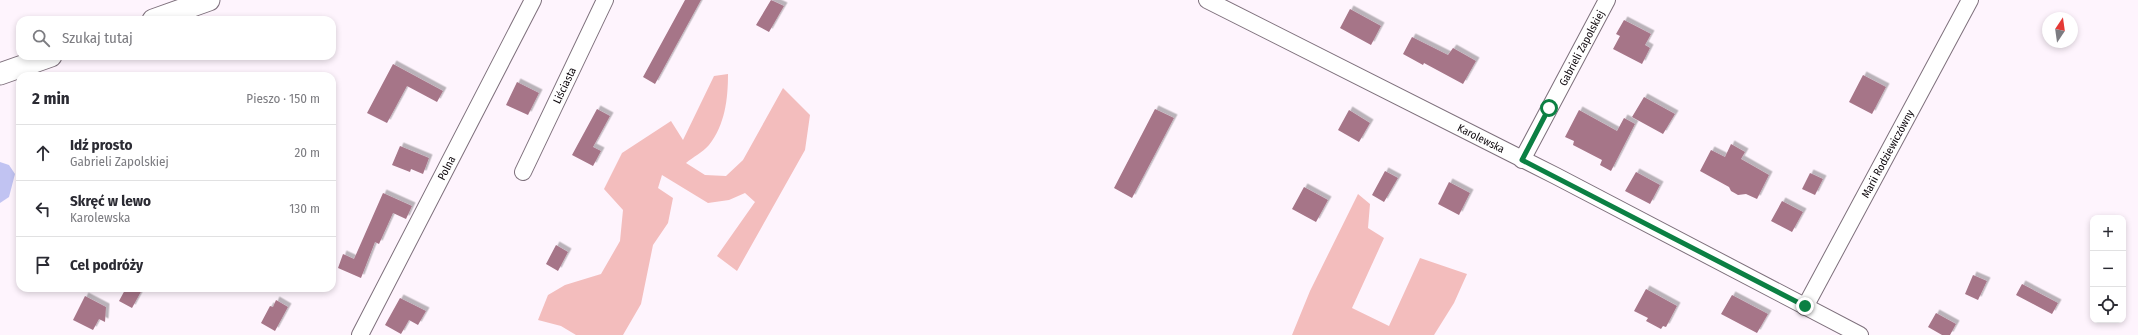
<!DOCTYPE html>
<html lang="pl">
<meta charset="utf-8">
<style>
:root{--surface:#fff;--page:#f7f7f7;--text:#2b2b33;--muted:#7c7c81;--line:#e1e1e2}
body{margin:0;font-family:"Fira Sans Condensed",sans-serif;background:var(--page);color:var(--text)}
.controls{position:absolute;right:12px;bottom:12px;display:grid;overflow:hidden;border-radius:8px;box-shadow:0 2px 6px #0003}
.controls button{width:36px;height:36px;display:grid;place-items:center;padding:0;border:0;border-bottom:1px solid var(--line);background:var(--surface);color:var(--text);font:20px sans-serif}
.compass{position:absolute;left:2042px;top:12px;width:36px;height:36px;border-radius:50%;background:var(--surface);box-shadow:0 2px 6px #0003;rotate:13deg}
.stop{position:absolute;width:12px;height:12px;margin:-9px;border:3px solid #0b8043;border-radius:50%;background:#fff}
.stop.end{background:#0b8043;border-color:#fff;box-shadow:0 1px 4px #0008}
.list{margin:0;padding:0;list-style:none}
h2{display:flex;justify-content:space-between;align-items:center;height:52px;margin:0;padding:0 16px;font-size:17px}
h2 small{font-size:13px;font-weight:400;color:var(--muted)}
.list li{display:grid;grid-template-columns:26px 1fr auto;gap:12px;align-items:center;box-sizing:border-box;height:56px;padding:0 16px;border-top:1px solid var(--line)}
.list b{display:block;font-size:15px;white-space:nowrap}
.list p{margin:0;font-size:13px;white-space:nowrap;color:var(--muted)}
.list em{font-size:13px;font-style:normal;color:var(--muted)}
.icon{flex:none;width:22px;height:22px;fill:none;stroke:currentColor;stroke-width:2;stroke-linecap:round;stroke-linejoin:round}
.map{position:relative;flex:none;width:2138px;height:335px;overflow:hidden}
.search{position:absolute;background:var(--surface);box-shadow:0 2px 6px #0003;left:16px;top:16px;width:320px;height:44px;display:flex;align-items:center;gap:10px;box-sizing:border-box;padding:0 14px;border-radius:12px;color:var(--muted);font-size:15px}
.panel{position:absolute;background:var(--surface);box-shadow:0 2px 6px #0003;left:16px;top:72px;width:320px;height:220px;border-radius:12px}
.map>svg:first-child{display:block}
</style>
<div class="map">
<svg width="2138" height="335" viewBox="0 0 2138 335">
<defs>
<filter id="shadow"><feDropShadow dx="3.5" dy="-3.5" stdDeviation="0" flood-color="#0004"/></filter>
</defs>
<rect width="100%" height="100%" fill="#fef4fd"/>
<path fill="#f3bdbd" d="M728,74C728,99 725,125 709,145C703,152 693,157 686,163L705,175L726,176L743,160L783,88L810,115L805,150L737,271L717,256L755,202L745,193L729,200L708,203L662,175L658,188L673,198L668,223L653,245L641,304L623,335H576L561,326L538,320L548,295L565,285L601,274L620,241L623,210L604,189L622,153L671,121L683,140L714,76Z
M1358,194L1370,204L1368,228L1384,238L1352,308L1389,326L1420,258L1467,274L1454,303L1434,335H1292L1310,291Z"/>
<path fill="#c1c3f2" d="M0,162L9,165L15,174L9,197L0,203Z"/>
<path fill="#a67588" filter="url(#shadow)" d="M685,0H701L655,84L643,77Z
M771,0L784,6L769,32L756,25Z
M1350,9L1381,26L1371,45L1340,28Z
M1624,20L1651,34L1645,45L1650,48L1642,64L1613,49L1620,36L1616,34Z
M1412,37L1448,55L1453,48L1476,61L1463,84L1424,63L1423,65L1403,54Z
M393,64L443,91L437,102L407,86L387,123L367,113Z
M1863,75L1886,87L1872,114L1849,102Z
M517,82L539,93L528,115L506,105Z
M1644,97L1675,114L1663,134L1632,117Z
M597,109L610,116L593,147L601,151L593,166L572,155Z
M1155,109L1174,118L1132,198L1114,188Z
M1349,110L1370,123L1359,142L1338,130Z
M1579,110L1617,131L1624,118L1635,124L1611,171L1600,165L1602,160L1573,145L1574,141L1565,137Z
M1731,144L1745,152L1741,159L1769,175L1757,199L1746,194L1738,195L1731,191L1729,187L1700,171L1711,150L1725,157Z
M400,146L429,158L423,174L411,169L410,172L392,165Z
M1385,171L1398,178L1384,202L1372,195Z
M1636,172L1660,185L1650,204L1625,191Z
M1810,173L1823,179L1815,195L1802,189Z
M1449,182L1470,193L1459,215L1438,204Z
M1304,187L1328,200L1316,222L1292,209Z
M383,193L412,206L406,219L393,213L379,244L375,242L361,278L338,268L343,254L354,259Z
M1782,201L1803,212L1792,232L1771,221Z
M556,245L568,252L558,271L546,264Z
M1973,275L1987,281L1978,300L1965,294Z
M2022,284L2058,303L2052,314L2016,295Z
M126,288H143L132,308L119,301Z
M1646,289L1677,306L1666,327L1663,326L1661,329L1646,321L1648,318L1634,311Z
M1732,295L1768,314L1757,333L1721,314Z
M85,296L106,307L105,322L99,319L93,330L73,320Z
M400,298L426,311L418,325L409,320L401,334L385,325Z
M276,300L288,307L275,331L261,323L270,306L273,307Z
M1936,313L1956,324L1950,335H1942L1928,327Z"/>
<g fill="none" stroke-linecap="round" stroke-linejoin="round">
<g stroke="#7e707c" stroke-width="18">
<g id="minor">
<path id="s1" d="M1207,0L1556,176L1860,335"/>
<path id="s2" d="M1522,160L1607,0"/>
<path id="s3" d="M523,172L605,0"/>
<path id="s4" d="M1805,307L1970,0"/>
<path id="s5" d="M360,335L533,0"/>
</g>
</g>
<g stroke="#7e707c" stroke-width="23">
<path id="major" d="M153,20L209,0
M0,74L51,56"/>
</g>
<use href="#minor" stroke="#fff" stroke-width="16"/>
<use href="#major" stroke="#fff" stroke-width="21"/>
</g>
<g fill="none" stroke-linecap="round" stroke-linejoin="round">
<path stroke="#0b8043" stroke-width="5" d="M1549,108L1522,160L1805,306"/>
</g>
<g text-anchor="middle" stroke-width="3" stroke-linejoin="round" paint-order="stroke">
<g font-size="11" fill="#0f090e" stroke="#fff">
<text dy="4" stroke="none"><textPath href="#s2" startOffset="127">Gabrieli Zapolskiej</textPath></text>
<text dy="4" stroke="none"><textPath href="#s3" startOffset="96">Liściasta</textPath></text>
<text dy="4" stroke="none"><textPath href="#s1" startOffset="307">Karolewska</textPath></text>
<text dy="4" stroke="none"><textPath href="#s4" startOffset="174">Marii Rodziewiczówny</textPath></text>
<text dy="4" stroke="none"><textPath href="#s5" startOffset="188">Polna</textPath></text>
</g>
</g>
</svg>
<div class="controls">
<button>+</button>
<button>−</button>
<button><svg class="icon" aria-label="locate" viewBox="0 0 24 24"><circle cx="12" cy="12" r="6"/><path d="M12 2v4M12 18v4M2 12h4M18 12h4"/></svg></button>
</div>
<svg class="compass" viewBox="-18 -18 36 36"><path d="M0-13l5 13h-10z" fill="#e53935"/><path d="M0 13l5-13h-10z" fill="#7c7c81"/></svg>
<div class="stop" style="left:1549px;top:108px"></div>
<div class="stop end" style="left:1805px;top:306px"></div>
<div class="search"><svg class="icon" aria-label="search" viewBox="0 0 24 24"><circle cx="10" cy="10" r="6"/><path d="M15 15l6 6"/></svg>Szukaj tutaj</div>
<section class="panel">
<h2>2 min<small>Pieszo · 150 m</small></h2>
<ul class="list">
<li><svg class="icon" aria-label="ahead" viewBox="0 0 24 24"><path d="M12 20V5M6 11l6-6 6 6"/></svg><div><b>Idź prosto</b><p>Gabrieli Zapolskiej</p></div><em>20 m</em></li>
<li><svg class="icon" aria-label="left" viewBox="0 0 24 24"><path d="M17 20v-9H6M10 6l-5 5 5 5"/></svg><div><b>Skręć w lewo</b><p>Karolewska</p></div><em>130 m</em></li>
<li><svg class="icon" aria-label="arrive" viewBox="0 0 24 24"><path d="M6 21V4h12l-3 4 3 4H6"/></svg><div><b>Cel podróży</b></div></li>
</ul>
</section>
</div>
